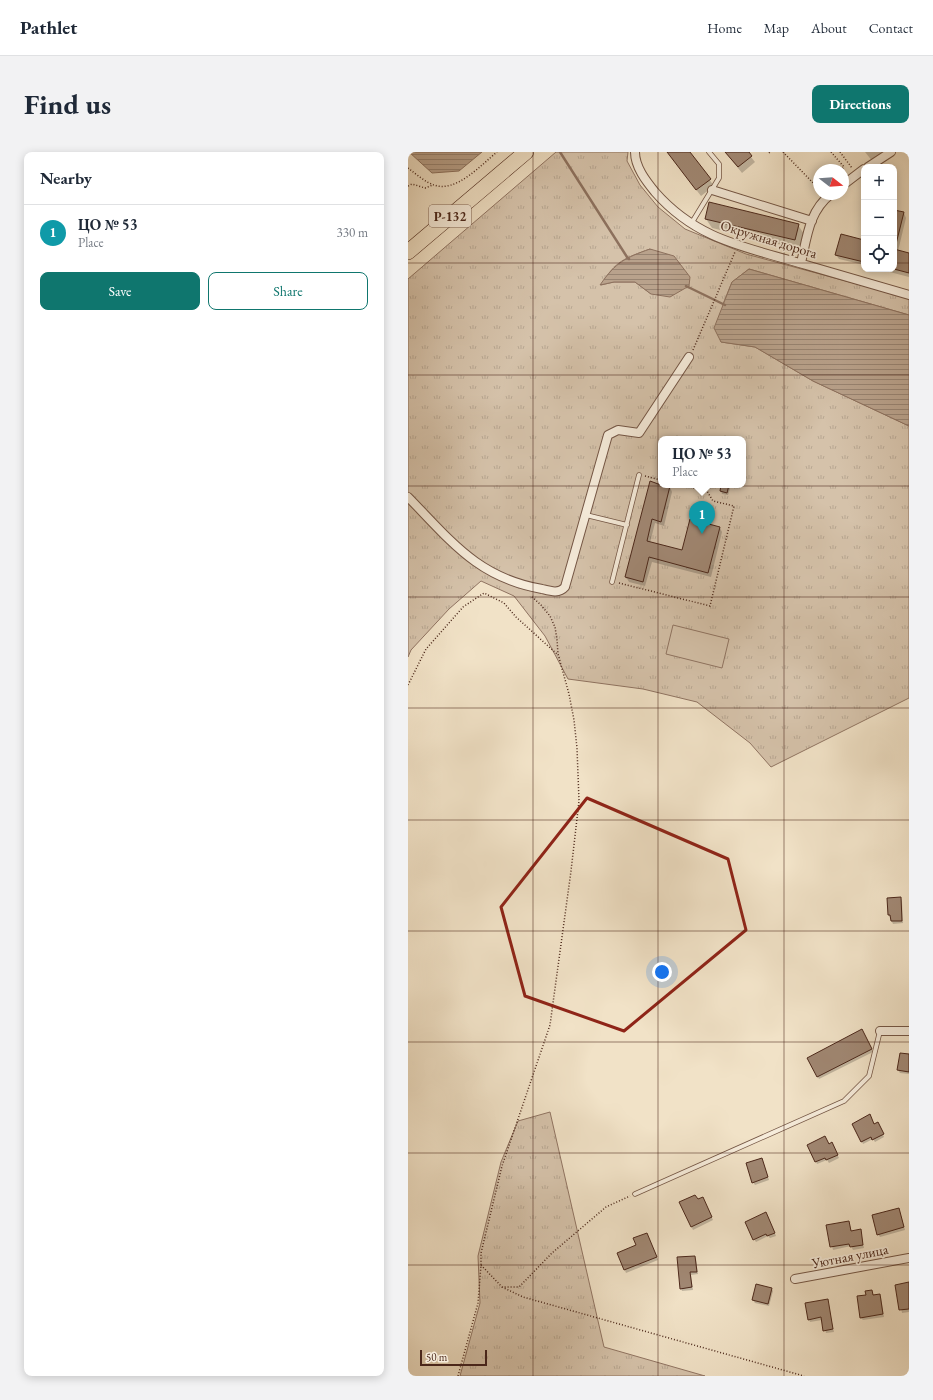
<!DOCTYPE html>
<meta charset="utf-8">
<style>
:root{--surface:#fff;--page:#f2f2f3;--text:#1f2937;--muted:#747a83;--line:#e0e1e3;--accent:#0f766e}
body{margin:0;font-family:"EB Garamond",serif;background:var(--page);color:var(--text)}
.controls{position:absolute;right:12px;top:12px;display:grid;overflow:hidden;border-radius:8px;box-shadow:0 2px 10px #0003}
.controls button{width:36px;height:36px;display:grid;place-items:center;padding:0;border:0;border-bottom:1px solid var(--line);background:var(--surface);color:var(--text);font:20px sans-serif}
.compass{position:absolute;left:405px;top:12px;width:36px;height:36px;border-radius:50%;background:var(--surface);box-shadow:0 2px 10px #0003;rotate:107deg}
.scale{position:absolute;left:12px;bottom:10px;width:67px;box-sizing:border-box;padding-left:4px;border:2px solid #4b271a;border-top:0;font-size:11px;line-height:14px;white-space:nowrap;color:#4b271a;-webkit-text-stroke:3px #f6ecdb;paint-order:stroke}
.you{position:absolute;left:254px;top:820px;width:14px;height:14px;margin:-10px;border:3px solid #fff;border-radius:50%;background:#1a73e8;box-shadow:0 0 0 6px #1a73e833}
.badge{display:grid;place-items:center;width:26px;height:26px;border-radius:50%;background:var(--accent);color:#fff;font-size:13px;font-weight:700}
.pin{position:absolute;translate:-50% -33px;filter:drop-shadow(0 1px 2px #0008)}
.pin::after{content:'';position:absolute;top:21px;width:14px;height:12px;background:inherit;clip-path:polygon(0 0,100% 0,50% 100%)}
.popup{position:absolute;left:250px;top:284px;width:88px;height:52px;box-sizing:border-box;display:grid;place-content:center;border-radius:8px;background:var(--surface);filter:drop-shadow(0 1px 3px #0005);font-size:13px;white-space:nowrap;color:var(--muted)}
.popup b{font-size:15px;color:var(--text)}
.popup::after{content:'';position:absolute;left:50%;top:100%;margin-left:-8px;border:8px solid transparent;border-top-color:var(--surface)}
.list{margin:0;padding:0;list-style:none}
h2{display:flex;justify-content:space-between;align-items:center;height:52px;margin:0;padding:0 16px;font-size:17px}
h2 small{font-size:13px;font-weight:400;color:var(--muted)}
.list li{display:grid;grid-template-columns:26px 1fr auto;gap:12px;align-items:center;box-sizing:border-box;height:56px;padding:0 16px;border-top:1px solid var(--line)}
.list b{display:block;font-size:15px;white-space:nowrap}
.list p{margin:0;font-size:13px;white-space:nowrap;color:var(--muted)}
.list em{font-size:13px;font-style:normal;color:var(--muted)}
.actions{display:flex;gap:8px;padding:12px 16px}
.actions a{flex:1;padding:9px 0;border:1px solid var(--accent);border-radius:8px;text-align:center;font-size:14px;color:var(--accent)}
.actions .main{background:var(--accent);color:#fff}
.icon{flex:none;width:22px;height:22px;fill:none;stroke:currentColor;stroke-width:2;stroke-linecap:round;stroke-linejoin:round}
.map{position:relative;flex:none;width:501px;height:1224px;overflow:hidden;border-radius:8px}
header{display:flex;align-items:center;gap:24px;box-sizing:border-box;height:56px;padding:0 20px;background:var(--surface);border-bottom:1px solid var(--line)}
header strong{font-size:19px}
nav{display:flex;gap:22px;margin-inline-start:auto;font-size:14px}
.intro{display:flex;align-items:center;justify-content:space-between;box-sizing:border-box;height:96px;padding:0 24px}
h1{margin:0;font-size:28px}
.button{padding:10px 18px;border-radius:8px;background:var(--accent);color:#fff;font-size:14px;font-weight:700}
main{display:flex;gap:24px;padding:0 24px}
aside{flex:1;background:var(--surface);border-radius:8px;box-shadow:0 2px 10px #0003}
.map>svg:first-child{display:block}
</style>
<header>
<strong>Pathlet</strong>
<nav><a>Home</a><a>Map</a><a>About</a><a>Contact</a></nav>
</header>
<div class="intro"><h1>Find us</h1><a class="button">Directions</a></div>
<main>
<aside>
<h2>Nearby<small></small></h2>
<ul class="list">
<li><span class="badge" style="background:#0f9aa8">1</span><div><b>ЦО № 53</b><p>Place</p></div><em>330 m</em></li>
</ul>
<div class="actions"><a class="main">Save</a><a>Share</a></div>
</aside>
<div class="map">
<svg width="501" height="1224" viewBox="0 0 501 1224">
<defs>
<pattern id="grass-tufts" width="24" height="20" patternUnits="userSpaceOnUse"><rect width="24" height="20" fill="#d5c2aa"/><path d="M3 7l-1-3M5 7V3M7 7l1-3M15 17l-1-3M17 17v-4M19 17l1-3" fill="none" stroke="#b8a792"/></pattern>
<pattern id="water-rules" width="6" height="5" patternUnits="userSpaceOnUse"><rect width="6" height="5" fill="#b9a28c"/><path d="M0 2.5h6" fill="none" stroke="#988472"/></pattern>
</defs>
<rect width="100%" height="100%" fill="#f1e2c7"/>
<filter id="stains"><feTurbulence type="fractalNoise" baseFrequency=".005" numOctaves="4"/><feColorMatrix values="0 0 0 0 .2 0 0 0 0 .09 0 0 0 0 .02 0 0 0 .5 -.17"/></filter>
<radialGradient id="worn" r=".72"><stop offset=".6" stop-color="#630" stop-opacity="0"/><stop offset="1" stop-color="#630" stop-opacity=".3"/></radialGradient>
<path fill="url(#grass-tufts)" stroke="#907462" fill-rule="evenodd" d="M148,0H220L219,9L232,33L250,55L277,77L338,102L460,135L501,147V163L341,117L324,130L315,152L313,190L347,195L405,229L501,274V546L363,615L342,591L289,550L235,537L160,527L137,484L106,444L73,429L41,457L3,498L0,505V127ZM242,97L243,142L227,130H206L193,133C207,109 217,106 242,97ZM253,287H335V333H253Z
M142,960L196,1195L297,1224H52L72,1151L70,1104L93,1010L110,969Z"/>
<path fill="#d5c2aa" stroke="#907462" d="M265,473L321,487L314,516L258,502Z"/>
<path fill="url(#water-rules)" stroke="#8d715e" d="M1,0H74L51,19L24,21Z
M242,97L266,104L282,125L281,134L262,145L243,142L227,130H206L192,133C208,110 217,106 242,97Z
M341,117L501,163V274L405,229L347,195L313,190L306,176L324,130Z"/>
<path fill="#0003" d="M259,0H281L306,34L293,44Z
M317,0H339L347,10L334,21Z
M457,0H476L465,10Z
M486,59L496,61L498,66L490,99L501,102V125L470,117H486Z
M298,67L390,73L396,82L392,97L304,76Z
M456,89V113L431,107L428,103Z
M243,330L262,335L264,340L256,374L247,371L242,391L275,399L312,376L314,380L303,425L244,410L237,434L221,430L218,425Z
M314,333H323L320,343L314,342L313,339Z
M493,746L494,749L495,771L485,772L481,763Z
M454,878L465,900L411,927L400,906Z
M501,903V922L492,921L490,918Z
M469,971L476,985L467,990L465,987L455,992L445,972L466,973Z
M400,993H421L425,994L431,1006L421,1011L419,1008L409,1012Z
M355,1010L361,1028L347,1033L345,1030Z
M289,1049H296L305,1068L285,1078L272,1051Z
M492,1060L497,1078L472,1085L470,1082Z
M360,1064L368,1084L362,1086L360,1084L348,1090L346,1087Z
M441,1070L444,1080L452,1078L456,1096L445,1098L443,1094L425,1098L419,1074Z
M240,1085L250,1108L218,1121L210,1101L229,1094Z
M287,1105L288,1107L290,1122L283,1123L285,1138L274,1139L273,1136Z
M501,1131V1160L494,1161L488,1134Z
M363,1136L365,1139L361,1154L347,1151L345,1148Z
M464,1139L466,1144L471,1143L473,1145L476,1165L455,1168L453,1166L459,1144Z
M419,1148L426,1180L418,1181L414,1168L402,1170L401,1167Z"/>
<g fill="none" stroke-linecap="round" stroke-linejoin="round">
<path stroke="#8d715e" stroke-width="2.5" d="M152,0L219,105L221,107
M278,134L317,153"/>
</g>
<path fill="#a18874" stroke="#4b271a" d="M259,0H282L303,27L288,38Z
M317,0H341L344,4L330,15Z
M301,50L391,72L387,88L297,67Z
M486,58L496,60L488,92L486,91Z
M433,82L456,88V110L427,103Z
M486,97L501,101V121L486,117Z
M242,329L253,333L262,334L253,370L244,367L239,389L274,398L282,367L312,375L300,421L241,405L235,430L217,425Z
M313,333H321L319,341L312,339Z
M493,745L494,769H483L482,763H480L479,746Z
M454,877L464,897L409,925L399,906Z
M492,901L501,902V920L489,918Z
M462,962L466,972L470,970L476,982L464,988L463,985L453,990L444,972Z
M417,984L421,992L424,990L430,1003L418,1008L417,1006L407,1010L399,993Z
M354,1006L360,1025L344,1031L338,1011Z
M287,1043L290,1047L295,1045L304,1065L283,1075L271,1050Z
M491,1056L496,1075L469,1083L464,1063Z
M358,1060L367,1081L359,1084L358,1082L345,1088L337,1070Z
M441,1069L443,1079L453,1077L455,1093L442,1095L441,1092L422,1095L418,1073Z
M239,1081L249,1105L216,1118L209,1101L228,1093L225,1086Z
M287,1104L289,1120H282L284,1135L272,1137L269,1105Z
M501,1130V1157L491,1158L487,1133Z
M348,1132L364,1136L360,1152L344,1148Z
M464,1138L465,1143L472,1142L475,1162L452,1166L449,1144L458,1143L457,1139Z
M420,1147L425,1177L415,1179L413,1165L400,1168L397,1151Z"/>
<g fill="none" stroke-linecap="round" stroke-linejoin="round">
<g stroke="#745645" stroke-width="5.5">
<path id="lane" d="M283,72L311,26V12L301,0
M178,363L219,373
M204,430L231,323
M227,1042L436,949L461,924L472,879"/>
</g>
<g stroke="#745645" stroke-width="10">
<path id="street" d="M227,0C227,15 238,29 247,40C290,89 339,95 398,113C433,123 467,133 501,143
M460,15L483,0
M435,33L456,17
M304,38L404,69
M393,111C399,85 401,59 423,42
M0,345C43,389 70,426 134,437C142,439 151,442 157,435L200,283L210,278L231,281L281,205
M472,879H501
M387,1127L501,1106"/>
</g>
<g stroke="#4b271a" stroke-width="16">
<path id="highway" d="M0,100L118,0"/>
</g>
<path stroke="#4b271a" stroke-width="1.5" stroke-dasharray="1 2" stroke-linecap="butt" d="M375,0L411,37
M423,0L436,15L433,18
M432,0L444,16
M361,1L362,0
M0,16C8,22 17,30 26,33C48,41 73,13 89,0
M0,34L4,32L17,36L25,33
M285,198L327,100
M237,324L253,328
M211,431L302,454L326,354L305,349L299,339L273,333
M0,533L18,497L55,455L76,441L96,451L108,465L149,502
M73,1113L94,1135H111L144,1101L198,1055L222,1044
M94,1135L115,1145L396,1224
M50,1224L70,1151L73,1113V1101L94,1014L142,873L163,719L171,649L169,596L166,568L161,542L150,502L149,488L147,475L142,464L133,453L123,444"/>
<use href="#lane" stroke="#f6ecdb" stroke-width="4"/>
<use href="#street" stroke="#f6ecdb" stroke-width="8"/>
<use href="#highway" stroke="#f1e2c7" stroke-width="15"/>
</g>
<path fill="none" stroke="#8f2418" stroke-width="3" stroke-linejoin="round" d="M179,646L320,707L338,778L216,879L117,844L93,755Z"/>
<path fill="none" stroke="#4b271a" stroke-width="1" stroke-opacity="0.55" d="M125,0V1224M250,0V1224M376,0V1224M0,111H456M486,111H501M0,223H501M0,334H501M0,445H501M0,556H501M0,668H501M0,779H501M0,890H501M0,1001H501M0,1113H501"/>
<g text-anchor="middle" stroke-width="3.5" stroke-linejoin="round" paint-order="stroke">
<rect fill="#f6ecdb" stroke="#7e6254" stroke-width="1" x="21" y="53" width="42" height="22" rx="3"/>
<g font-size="13" font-weight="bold" fill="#4b271a">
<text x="42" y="69">Р-132</text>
</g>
<g font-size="14" fill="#4b271a" stroke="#f6ecdb">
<text transform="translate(361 87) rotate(17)" y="5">Окружная дорога</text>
<text transform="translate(442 1104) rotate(-11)" y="5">Уютная улица</text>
</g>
</g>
<rect width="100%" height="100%" filter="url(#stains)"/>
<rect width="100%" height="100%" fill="url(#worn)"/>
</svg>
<div class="controls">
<button>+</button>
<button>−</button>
<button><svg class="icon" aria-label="locate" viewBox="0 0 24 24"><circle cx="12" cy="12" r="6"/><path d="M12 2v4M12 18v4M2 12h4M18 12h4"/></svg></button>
</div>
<svg class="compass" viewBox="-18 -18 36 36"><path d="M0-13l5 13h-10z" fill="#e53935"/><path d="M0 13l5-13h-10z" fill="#747a83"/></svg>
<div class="scale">50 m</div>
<div class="you"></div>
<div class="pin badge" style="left:294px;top:382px;background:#0f9aa8">1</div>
<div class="popup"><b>ЦО № 53</b>Place</div>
</div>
</main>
